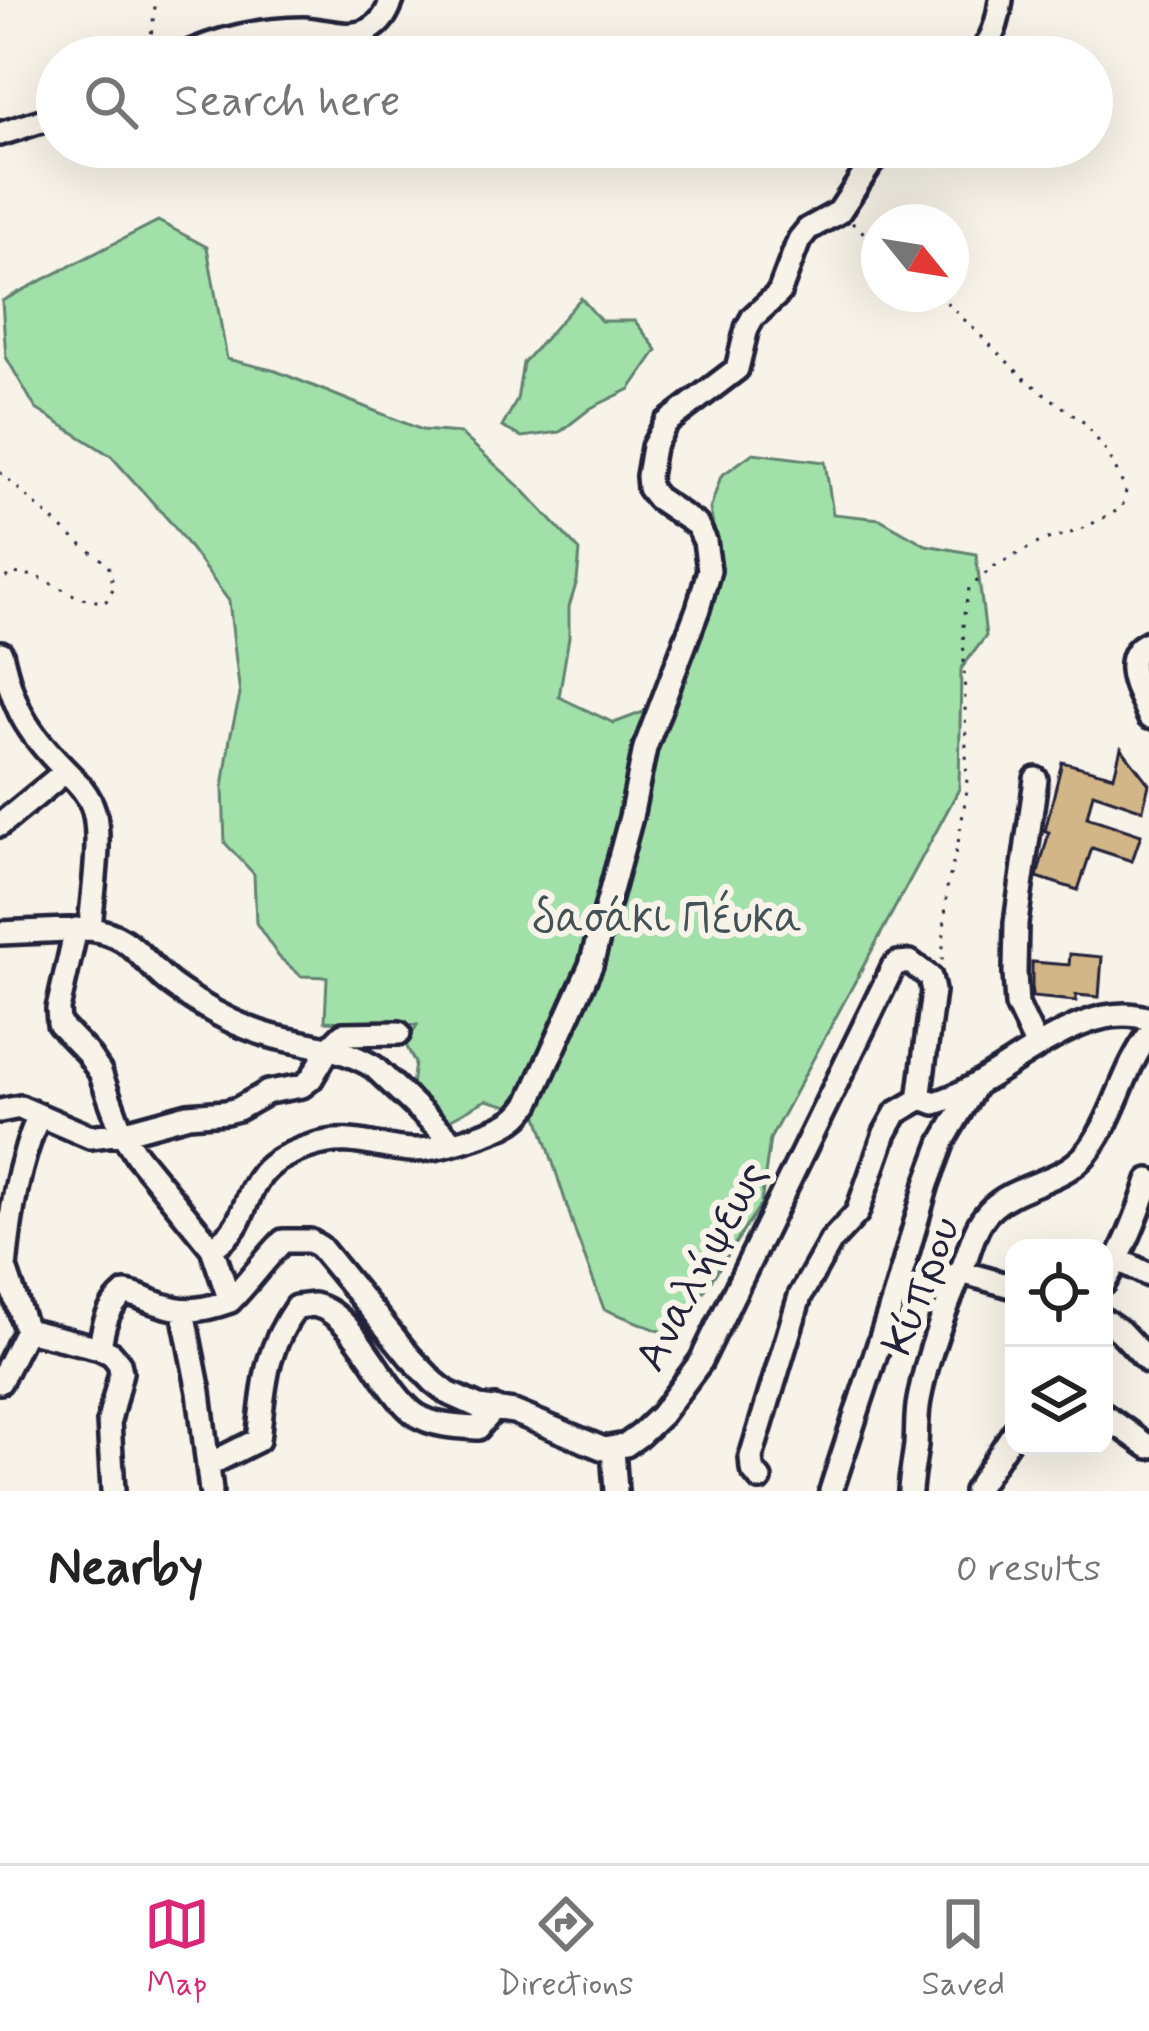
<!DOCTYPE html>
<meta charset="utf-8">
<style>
:root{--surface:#fff;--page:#f6f6f6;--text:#222;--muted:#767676;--line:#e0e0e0;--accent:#db2777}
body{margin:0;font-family:Mynerve,sans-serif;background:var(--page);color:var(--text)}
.controls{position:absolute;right:36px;bottom:36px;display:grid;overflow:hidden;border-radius:24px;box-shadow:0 12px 48px #0002}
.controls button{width:108px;height:108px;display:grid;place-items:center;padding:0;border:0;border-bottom:3px solid var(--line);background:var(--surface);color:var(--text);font:60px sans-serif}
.compass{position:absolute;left:861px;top:204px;width:108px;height:108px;border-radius:50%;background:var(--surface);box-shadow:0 12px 48px #0002;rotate:120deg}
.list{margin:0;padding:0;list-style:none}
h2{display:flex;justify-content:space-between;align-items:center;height:156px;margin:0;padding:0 48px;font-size:51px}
h2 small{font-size:39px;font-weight:400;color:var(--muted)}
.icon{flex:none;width:66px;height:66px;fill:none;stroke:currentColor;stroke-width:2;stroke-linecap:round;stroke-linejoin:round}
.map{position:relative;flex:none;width:1149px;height:1491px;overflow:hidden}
.search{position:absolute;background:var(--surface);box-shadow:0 12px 48px #0002;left:36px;right:36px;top:36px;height:132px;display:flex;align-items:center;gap:30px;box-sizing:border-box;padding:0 42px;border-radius:66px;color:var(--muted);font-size:45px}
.sheet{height:372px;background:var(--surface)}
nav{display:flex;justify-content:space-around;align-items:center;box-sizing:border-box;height:168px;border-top:3px solid var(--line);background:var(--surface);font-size:33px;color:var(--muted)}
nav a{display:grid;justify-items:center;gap:6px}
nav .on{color:var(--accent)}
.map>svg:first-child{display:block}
</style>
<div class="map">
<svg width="1149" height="1491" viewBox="0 0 1149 1491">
<rect width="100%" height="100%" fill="#f7f3e8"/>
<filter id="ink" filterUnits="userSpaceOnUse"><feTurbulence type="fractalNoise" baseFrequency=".00833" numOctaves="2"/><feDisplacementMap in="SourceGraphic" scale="24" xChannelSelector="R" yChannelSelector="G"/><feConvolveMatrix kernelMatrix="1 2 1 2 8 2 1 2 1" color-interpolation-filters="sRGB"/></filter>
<g filter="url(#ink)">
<path fill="#a1e1a9" stroke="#628272" stroke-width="3" d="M158,221L207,247L227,359L276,371L422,430L460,433L521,488L580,551L577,581L569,607V637L559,697L614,723L646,711L687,681L676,650L689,603L716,542L710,509L721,476L753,453L825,462L833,514L880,519L926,545L976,554L986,636L961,669L959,789L770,1139L761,1204L674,1337L604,1309L576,1234L537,1113L486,1100L442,1124L411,1093L415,1063L406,1045L417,1025L325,1021L327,977L301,976L279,957L256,923L254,874L225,843L223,788L230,738L240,695L229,601L173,525L111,456L36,409L6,357L2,301Z
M581,298L601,321H635L657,350L630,389L591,408L560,432L522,437L502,427L517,400L523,363Z"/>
<path fill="#d2b687" stroke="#22223b" stroke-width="3" d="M1121,748L1149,784L1143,810L1093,793L1087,817L1141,835L1132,861L1092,848L1078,890L1037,877L1049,832L1045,831L1062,762L1114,776Z
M1070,954L1102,957L1099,997L1076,995V1001L1032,997V962L1069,965Z"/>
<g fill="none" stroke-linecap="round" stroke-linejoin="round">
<g stroke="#22223b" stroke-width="30">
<path id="minor" d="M180,57C216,39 263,29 303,29C325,30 348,40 369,30C382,23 387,13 392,0
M977,57C993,41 998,21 1001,0
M0,134L57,116
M1149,642C1116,657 1139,692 1149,717
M1,653C14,709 25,730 66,771
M1036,779L1016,923L1015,973L1017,1005L1037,1047
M0,825L66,771C78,783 89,794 94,811C102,840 92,897 90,929
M76,929L58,1009L59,1024L87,1053L100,1072L122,1133L137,1156L212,1248L230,1301C249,1282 264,1260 283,1241H310L320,1247L410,1357L434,1382L448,1393L479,1407L514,1412L604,1449L626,1445L640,1435L661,1415L701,1361L893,967L898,963L910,962L930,977L933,991L920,1093L922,1098L935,1103C1001,1084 1079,995 1149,1019
M0,933L90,929C129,934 139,956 166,980C175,988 187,995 197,1002C223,1018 254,1033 284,1039C316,1046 345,1049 374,1067L453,1142
M0,1111L20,1107L90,1137L122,1133L188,1115L226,1112L238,1109L268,1092L302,1086L311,1079L330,1047L343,1034L399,1033
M212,1248C249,1225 240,1200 263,1173C274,1160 295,1151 311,1146C351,1133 374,1148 412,1150C435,1151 500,1132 517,1117C522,1113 525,1108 529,1103L591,965L631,817L645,748L698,609L709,570L705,541L697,525L657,498L649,488L648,476L653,447L666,423L737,369L747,328L753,317L779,293L799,240L808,229L839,212L882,147
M1119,1260L1149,1275
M5,1268C10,1215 18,1164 39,1115
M0,1269L5,1268L26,1330L100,1348L112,1354L119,1363L121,1372L109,1421L113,1491
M1104,1283C1124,1250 1138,1216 1149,1180
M895,1295L928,1288L961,1272L1014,1287
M183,1311L199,1392L211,1491
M1104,1320L1120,1331L1149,1362
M100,1348C103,1326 107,1308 125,1293C136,1294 142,1298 153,1302C184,1313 199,1312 230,1301
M0,1382L26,1330
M1104,1415L1149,1447
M613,1449L616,1491
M208,1465L258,1440C265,1385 263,1355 296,1307C297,1307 313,1305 314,1305C357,1315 380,1387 415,1414C432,1426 457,1427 478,1428L495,1408
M760,1479L752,1469L751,1457L800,1296L831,1241L857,1213L885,1133L896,1113L922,1098
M831,1491L895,1295L927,1184L943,1141L974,1088
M910,1491C911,1476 914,1461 916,1445C917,1430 916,1414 919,1400C927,1355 945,1310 962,1269C970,1250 974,1226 989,1211C1015,1184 1058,1184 1084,1156C1114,1122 1121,1072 1149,1035
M975,1491L1014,1432"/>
</g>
<path stroke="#22223b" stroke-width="3" stroke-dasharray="3 9" stroke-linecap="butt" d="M148,57L156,0
M852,223L879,245
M938,294L1026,380L1086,424L1110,457L1126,491L1122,508L1078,531L1044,540L993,567L969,588L963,620L967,790L958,843L947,888L942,961
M0,472L75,540L108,564L114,587L105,603L78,597L36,576L12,573L0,582"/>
<use href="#minor" stroke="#f7f3e8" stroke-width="21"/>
</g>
</g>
<g text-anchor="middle" stroke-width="12" stroke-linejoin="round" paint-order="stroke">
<g font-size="45" fill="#425256" stroke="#f7f3e8">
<text x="667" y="932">δασάκι Πέυκα</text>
</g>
<g font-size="45" fill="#22223b" stroke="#f7f3e8">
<text transform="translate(699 1265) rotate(-62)" y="16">Αναλήψεως</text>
<text transform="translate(919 1285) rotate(-69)" y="16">Κύπρου</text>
</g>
</g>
</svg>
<div class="controls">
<button><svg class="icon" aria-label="locate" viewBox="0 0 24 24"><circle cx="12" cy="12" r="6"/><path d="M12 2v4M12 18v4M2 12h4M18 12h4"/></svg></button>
<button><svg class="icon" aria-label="layers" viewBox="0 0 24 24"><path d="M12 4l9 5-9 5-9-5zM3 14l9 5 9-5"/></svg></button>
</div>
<svg class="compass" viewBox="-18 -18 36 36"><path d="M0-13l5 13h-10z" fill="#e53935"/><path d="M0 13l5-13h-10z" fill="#767676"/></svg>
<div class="search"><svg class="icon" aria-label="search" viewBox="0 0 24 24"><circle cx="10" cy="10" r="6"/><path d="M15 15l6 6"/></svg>Search here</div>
</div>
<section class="sheet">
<h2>Nearby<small>0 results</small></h2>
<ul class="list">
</ul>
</section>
<nav>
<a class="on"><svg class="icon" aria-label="map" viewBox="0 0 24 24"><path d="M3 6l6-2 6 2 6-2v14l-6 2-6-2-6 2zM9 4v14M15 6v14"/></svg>Map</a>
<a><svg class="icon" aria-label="directions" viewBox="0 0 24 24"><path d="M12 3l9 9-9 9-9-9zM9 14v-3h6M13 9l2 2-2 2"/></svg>Directions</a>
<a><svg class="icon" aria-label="saved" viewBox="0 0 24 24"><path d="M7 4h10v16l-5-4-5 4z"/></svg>Saved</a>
</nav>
